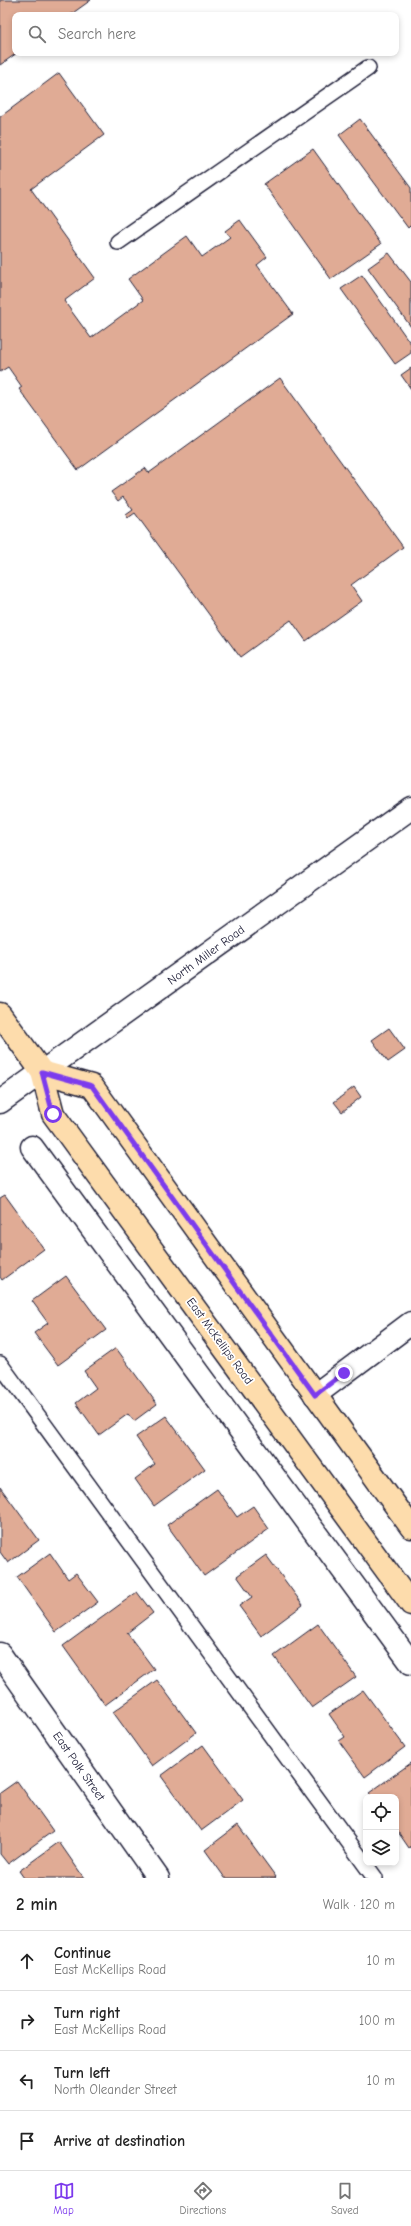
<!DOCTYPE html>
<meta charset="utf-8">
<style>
:root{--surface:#fff;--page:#f6f6f6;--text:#222;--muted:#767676;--line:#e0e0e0;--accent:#7c3aed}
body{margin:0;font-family:"Comic Neue",sans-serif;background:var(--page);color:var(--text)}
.controls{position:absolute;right:12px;bottom:12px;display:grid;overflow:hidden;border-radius:8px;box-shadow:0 2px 6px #0003}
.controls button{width:36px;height:36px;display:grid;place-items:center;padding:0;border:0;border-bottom:1px solid var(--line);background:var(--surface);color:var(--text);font:20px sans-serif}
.stop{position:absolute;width:12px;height:12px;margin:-9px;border:3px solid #7c3aed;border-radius:50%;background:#fff}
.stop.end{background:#7c3aed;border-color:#fff;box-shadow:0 1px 4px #0008}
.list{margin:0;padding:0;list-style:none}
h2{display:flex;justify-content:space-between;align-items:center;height:52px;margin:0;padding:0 16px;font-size:17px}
h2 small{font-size:13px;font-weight:400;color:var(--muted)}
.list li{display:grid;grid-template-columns:26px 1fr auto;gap:12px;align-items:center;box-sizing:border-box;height:60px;padding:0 16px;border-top:1px solid var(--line)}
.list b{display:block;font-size:15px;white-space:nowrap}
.list p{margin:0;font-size:13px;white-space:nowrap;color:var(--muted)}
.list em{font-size:13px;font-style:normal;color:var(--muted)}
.icon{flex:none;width:22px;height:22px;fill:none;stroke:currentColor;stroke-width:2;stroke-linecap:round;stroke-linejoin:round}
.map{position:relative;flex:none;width:411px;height:1878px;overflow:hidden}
.search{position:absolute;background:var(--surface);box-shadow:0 2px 6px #0003;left:12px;right:12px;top:12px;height:44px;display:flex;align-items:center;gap:10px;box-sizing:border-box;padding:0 14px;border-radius:8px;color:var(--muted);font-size:15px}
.sheet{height:292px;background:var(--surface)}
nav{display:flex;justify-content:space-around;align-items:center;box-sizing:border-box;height:56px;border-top:1px solid var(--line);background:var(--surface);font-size:11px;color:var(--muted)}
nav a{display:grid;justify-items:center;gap:2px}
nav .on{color:var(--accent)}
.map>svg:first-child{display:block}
</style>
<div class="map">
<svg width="411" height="1878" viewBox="0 0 411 1878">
<rect width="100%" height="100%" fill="#fff"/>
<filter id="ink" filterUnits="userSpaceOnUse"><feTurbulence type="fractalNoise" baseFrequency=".025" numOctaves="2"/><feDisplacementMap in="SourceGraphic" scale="8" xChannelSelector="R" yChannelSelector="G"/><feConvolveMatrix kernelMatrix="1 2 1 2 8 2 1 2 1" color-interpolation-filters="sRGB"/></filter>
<g filter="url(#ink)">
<path fill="#e0ab95" stroke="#22223b" d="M0,0H91L70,15H15V53H17L0,65Z
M59,73L104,135L31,189L95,278L64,301L91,338L143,300L128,279L187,236L202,257L230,237L225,231L240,220L267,257L257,265L293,314L78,470L19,389L22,387L8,367L0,372V117Z
M360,119L411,188V225L408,228L339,135Z
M313,149L381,244L331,279L264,184Z
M389,253L411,282V327L368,268Z
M362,275L411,344V353L395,364L341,289Z
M411,368V389L401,375Z
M280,378L403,547L351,585L362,601L306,641L291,620L240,657L135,513L128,518L126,515L133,510L123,497L118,501L111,492L145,468L149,473Z
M389,1028L405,1050L388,1062L372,1040Z
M354,1087L361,1097L342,1112L334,1102Z
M5,1195L44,1249L2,1280L0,1277V1198Z
M66,1276L106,1330L58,1365L34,1333L48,1323L32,1301Z
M116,1348L157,1404L134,1421L128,1414L99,1435L76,1403L96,1388L84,1371Z
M166,1416L205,1469L154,1506L135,1479L155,1464L136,1437Z
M0,1487L39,1540L8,1563L0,1552Z
M217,1489L237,1517L253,1506L269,1529L204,1576L167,1525Z
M50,1553L68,1579L76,1573L98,1602L56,1632L17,1577Z
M266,1555L303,1605L261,1636L239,1606L252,1597L237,1576Z
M137,1592L153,1613L127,1633L154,1669L105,1705L63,1646Z
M318,1624L356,1677L312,1708L274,1656Z
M157,1680L196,1733L152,1766L113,1712Z
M363,1690L405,1747L365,1777L339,1741L345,1737L329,1714Z
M203,1745L243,1800L201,1831L161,1776Z
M411,1763V1847L409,1848L396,1829V1797H372L369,1793Z
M17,1781L53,1831L8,1864L0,1854V1793Z
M238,1825L276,1877L275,1878H225L205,1850Z
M59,1842L84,1878H24L19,1871Z"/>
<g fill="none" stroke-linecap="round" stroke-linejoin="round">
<g stroke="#22223b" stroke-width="18">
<path id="service" d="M118,242L368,68
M0,1364L375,1878"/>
</g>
<g stroke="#22223b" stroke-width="25">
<path id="minor" d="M32,1147L411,1663
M315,1395L411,1323
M0,1654L158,1878"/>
</g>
<g stroke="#22223b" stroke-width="25">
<path id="tertiary" d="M0,1102L411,808"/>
</g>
<g stroke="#22223b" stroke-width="25">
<path id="primary" d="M0,1014L42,1072L53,1114L411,1604
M42,1072L92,1086L411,1527"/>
</g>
<use href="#service" stroke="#fff" stroke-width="15"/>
<use href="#minor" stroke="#fff" stroke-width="22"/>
<use href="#tertiary" stroke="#fff" stroke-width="22"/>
<use href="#primary" stroke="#fddcac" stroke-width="22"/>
</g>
</g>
<g fill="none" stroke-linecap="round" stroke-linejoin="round" filter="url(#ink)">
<path stroke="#7c3aed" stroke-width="5" d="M53,1114L42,1072L92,1086L315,1395L344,1373"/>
</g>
<g text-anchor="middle" stroke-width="3.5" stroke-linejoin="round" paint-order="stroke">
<g font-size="12" fill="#22223b" stroke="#fff">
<text transform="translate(206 955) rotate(-36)" y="4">North Miller Road</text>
<text transform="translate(220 1341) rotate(54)" y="4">East McKellips Road</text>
<text transform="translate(79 1766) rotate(55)" y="4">East Polk Street</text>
</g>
</g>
</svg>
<div class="controls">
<button><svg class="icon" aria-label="locate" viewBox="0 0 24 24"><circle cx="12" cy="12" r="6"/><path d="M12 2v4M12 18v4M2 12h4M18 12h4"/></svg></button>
<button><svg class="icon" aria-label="layers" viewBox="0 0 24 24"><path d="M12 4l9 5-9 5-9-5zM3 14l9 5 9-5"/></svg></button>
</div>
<div class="stop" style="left:53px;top:1114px"></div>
<div class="stop end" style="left:344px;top:1373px"></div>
<div class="search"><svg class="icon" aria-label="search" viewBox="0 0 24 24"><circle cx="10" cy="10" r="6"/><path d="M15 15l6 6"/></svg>Search here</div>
</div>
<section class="sheet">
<h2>2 min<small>Walk · 120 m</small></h2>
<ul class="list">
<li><svg class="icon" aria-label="ahead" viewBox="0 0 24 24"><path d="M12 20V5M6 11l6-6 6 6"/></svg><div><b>Continue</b><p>East McKellips Road</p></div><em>10 m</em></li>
<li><svg class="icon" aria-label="right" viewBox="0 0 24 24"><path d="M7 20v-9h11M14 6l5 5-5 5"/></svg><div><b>Turn right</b><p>East McKellips Road</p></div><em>100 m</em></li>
<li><svg class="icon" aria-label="left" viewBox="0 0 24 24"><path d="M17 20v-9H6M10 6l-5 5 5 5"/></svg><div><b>Turn left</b><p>North Oleander Street</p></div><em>10 m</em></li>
<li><svg class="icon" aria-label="arrive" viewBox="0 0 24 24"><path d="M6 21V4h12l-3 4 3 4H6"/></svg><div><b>Arrive at destination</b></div></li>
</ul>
</section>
<nav>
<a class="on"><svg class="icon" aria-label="map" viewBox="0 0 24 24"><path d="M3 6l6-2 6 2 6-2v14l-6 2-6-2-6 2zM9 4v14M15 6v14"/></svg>Map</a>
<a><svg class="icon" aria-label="directions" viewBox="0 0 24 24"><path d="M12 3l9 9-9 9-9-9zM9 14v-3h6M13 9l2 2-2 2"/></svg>Directions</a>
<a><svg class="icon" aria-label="saved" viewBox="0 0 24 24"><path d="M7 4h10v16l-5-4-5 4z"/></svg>Saved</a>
</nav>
